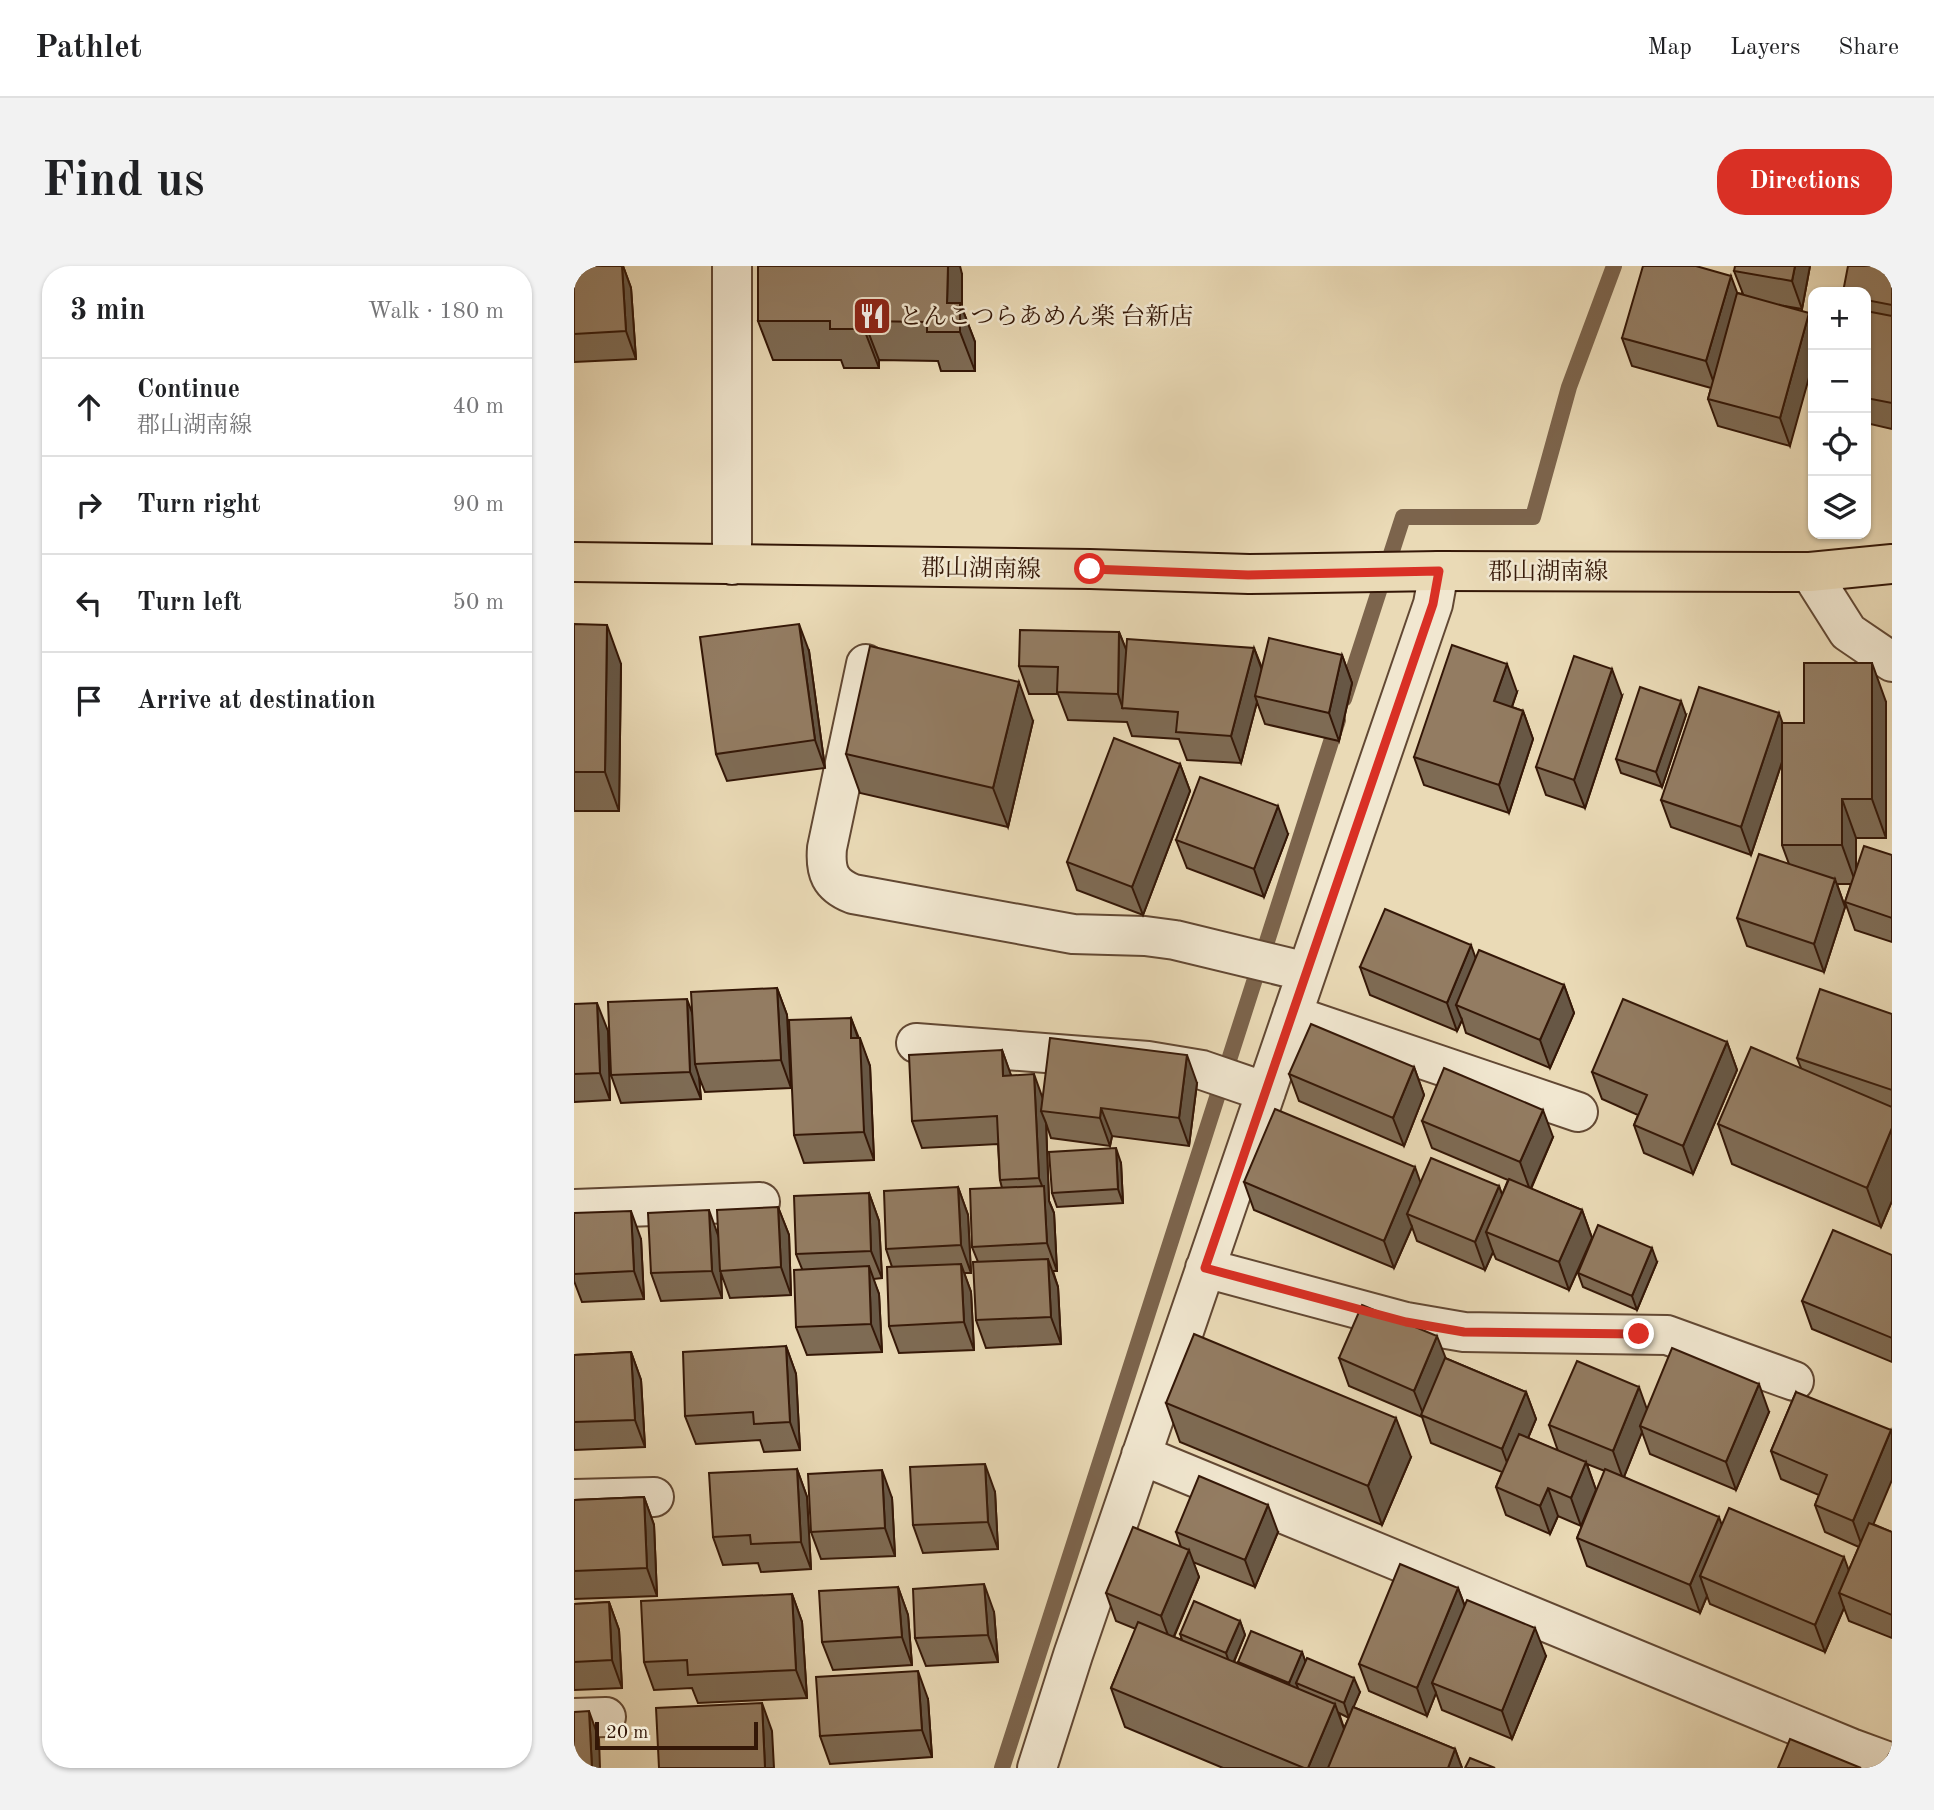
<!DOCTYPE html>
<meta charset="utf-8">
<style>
:root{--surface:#fff;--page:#f2f2f2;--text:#202124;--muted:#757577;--line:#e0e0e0;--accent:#d93025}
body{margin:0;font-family:"Old Standard TT","Noto Serif JP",serif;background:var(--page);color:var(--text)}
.controls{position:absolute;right:21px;top:21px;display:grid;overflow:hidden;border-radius:14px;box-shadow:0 2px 5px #0004}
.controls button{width:63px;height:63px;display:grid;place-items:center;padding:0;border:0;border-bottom:2px solid var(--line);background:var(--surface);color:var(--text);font:35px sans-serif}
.scale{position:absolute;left:21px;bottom:18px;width:163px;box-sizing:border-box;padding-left:7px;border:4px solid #341707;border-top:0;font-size:19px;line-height:24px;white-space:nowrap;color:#341707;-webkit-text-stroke:5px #f1e7d0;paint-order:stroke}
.stop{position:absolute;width:21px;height:21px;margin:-16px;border:5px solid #d93025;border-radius:50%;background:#fff}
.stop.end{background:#d93025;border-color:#fff;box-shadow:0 2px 7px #0008}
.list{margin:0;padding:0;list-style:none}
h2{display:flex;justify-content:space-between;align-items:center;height:91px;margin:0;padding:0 28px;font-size:30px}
h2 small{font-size:23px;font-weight:400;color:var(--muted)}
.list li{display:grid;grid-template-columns:46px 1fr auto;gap:21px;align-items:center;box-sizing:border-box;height:98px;padding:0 28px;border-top:2px solid var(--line)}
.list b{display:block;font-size:26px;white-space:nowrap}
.list p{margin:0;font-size:23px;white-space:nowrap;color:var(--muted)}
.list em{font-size:23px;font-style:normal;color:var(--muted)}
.icon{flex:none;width:38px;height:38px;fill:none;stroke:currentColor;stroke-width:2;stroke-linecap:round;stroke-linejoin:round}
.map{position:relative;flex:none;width:1318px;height:1502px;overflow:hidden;border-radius:28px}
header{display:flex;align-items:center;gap:42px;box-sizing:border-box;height:98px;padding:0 35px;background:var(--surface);border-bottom:2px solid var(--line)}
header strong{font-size:33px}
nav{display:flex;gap:38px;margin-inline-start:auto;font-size:24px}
.intro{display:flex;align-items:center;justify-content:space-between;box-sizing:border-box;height:168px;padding:0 42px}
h1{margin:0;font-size:49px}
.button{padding:18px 32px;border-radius:28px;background:var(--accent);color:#fff;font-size:24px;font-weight:700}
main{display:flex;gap:42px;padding:0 42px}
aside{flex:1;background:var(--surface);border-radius:28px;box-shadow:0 2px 5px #0004}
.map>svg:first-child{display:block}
</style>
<header>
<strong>Pathlet</strong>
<nav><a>Map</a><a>Layers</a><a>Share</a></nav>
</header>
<div class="intro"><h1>Find us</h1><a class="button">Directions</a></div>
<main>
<aside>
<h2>3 min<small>Walk · 180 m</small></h2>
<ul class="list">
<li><svg class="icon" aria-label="ahead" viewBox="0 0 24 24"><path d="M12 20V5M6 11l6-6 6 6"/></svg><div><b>Continue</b><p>郡山湖南線</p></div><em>40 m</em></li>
<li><svg class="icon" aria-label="right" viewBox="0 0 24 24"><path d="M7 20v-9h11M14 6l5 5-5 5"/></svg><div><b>Turn right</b></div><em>90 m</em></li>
<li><svg class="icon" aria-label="left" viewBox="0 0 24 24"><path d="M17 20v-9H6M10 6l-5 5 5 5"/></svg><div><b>Turn left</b></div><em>50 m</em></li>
<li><svg class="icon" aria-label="arrive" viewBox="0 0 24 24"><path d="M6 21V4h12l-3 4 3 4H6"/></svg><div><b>Arrive at destination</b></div></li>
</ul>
</aside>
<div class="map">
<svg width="1318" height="1502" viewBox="0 0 1318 1502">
<rect width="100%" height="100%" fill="#eadab6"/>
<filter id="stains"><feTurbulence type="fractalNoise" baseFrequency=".00286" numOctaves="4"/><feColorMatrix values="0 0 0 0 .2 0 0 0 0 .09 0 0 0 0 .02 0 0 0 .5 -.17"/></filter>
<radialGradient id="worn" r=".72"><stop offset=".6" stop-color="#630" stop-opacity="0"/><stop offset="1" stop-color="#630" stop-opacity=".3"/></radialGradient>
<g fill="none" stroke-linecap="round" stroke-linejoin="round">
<path stroke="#7c644c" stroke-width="16" d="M770,433L829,251H959L995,121L1040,0
M428,1502L764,454"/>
<g stroke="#624833" stroke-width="42">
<path id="street" d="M158,0V299
M1236,306L1274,366L1318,396
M292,398L253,582C251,606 256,619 279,628L499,668L571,670L601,674L733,706
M718,749L1004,846
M342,777L574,795L628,804L692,826
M0,943L186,936
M631,1002L832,1056L890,1066L1093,1069L1220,1115
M567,1189L1277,1482L1318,1497
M0,1233L80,1231
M0,1452L32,1451
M463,1502L499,1389L859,338L865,305"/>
</g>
<g stroke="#341707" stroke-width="42">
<path id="primary" d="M0,296L516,303L675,308L865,305L1236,306L1318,298"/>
</g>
<use href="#street" stroke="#f1e7d0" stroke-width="38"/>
<use href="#primary" stroke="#eadab6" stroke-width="38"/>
</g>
<path fill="#7e6b54" stroke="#341707" stroke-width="2" fill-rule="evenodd" d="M0,0H49L57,22L62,93L0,96Z
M1236,0L1228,43L1210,40L1216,180L1144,160L1134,133L1137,122L1058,100L1048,72L1163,27L1169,28L1160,5Z
M1318,0V163L1292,157V26Z
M388,8V42L401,76V105H367L364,95L305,94V102H270L267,94H199L184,55Z
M0,358L47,398L45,545H0Z
M545,366L552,384L680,382L688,402L768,389L778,417L765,475L691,458L683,436L667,497L613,494L605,473L558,470L553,456L494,454L484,428H455L445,400Z
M235,385L251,502L153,515L142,488Z
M943,426L938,441L949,445L959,473L935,547L850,519L840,491Z
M1048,430L1011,542L972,529L962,501Z
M1312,436V572H1282V601L1318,589V676L1281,664L1271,636L1277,618H1263L1271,641L1250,706L1173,680L1163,652L1215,598L1208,579V496L1177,589L1097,561L1087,534L1209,457H1230Z
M1112,449L1088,521L1047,507L1042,493Z
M459,455L434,561L286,527L272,488Z
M606,498L616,525L569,649L503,624L493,596Z
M714,568L690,631L613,602L602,574Z
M901,693L990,719L1000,747L976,802L892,767L888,754L883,765L796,729L786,701Z
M203,722L213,749L217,822L131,826L125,811L127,833L47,837L37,809L118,747Z
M0,738L34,765L36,834L0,836Z
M1318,748V935L1307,961L1158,898L1144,858L1227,802L1223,792Z
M277,752L296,800L300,894L230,897L220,869Z
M1153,776L1163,804L1119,908L1070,887L1060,859L1064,849L1028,833L1018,806Z
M428,784L437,810L469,831L623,817L615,880L538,870L536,880L477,872L472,857L475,935L480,947L483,1005H479L484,1021L487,1078L412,1082L402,1054L404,996L398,981L428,922L426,914L424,878L348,882L338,855Z
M840,801L850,829L830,880L725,835L715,808Z
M848,855L979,871L957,923L1008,944L1018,972L995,1024L922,993L919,986L911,1004L843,975L838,961L820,1002L680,944L670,916L847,917L925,920L928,929L934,914L858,882Z
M547,897L549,937L483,941L478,927Z
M384,921L394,949L397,1007H390L397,1026L400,1084L325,1087L315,1060L318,1001L312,983Z
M295,927L305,955L308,1012L299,1013L305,1028L308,1086L233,1089L222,1061L228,1003L222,988Z
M204,941L215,969L217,1029L156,1032L147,1007L148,1032L87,1035L77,1007L144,969Z
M0,947L67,973L70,1033L8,1036L0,1015Z
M1318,989V1096L1238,1063L1228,1035Z
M1083,996L1063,1044L1009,1021L1004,1007Z
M212,1080L222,1108L226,1184L190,1186L186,1174L122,1178L111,1150Z
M57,1086L67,1114L71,1181L0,1184V1089Z
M765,1092H871L952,1126L962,1153L954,1172L984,1185L975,1159L1073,1143L1195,1146L1162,1224L1076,1188L1068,1166L1050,1211L1147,1259L1275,1304L1285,1281L1251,1266L1241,1239L1245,1229L1207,1213L1197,1185L1222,1126L1299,1258L1318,1266V1372L1275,1355L1270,1342L1251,1386L1136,1338L1133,1330L1126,1347L1013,1300L1003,1272L1031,1205L1013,1198L1022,1224L1007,1260L984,1250L976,1268L932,1249L922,1221L928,1206L857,1177L848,1151L775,1120Z
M592,1137L837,1191L808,1259L606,1176Z
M223,1203L233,1231L237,1303L187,1306L184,1297L149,1299L139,1271Z
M421,1226L424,1283L349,1287L339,1259Z
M70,1231L80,1259L83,1330L0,1333V1234Z
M318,1232L321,1290L247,1293L237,1266Z
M602,1266H704L681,1321L619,1296L625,1311L600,1371L608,1374L606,1368L666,1355L671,1369L660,1396L665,1398L664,1396L728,1386L731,1395L786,1426L779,1441L881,1483L888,1502H649L551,1461L537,1422L562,1363L542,1355L532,1327L607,1281ZM765,1447L775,1452L770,1462Z
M324,1321L334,1349L338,1399L259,1404L248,1376Z
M884,1322L891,1340L972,1390L938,1473L868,1444L862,1427L853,1450L795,1425L785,1398Z
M218,1328L228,1356L233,1432L124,1437L118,1422L80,1424L70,1396Z
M35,1336L45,1364L48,1422L0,1424V1338Z
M420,1346L424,1396L352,1400L341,1372Z
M354,1433L358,1491L256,1498L246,1470Z"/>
<path fill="#675745" stroke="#341707" stroke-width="2" d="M48,0H49L57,22L62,93L52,65Z
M374,0H386L388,8V42L401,76V105L386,66L373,37Z
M1221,0H1236L1228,43L1218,15Z
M1157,10L1167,37L1142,123L1132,95Z
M1235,47L1239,57V97L1216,180L1206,152Z
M290,55L305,94V102L290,63Z
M225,358L235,385L251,502L241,474Z
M33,359L47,398L45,545L31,506Z
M545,366L556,393L549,443L544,428Z
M680,382L690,410L681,430L683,436L667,497L657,470Z
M768,389L778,417L765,475L755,447Z
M1298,397L1312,436V572L1298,533Z
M933,398L943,426L930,463L920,435Z
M1038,403L1048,430L1011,542L1000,514Z
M445,416L459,455L434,561L419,522Z
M1107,435L1112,449L1088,521L1082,506Z
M949,445L959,473L935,547L925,519Z
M1205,447L1215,475L1177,589L1167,561Z
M606,498L616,525L569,649L558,621Z
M1268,533L1282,572V618L1268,579Z
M704,540L714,568L690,631L680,603Z
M1261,613L1271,641L1250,706L1240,678Z
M897,679L907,707L882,739L888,754L883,765L873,737Z
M990,719L1000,747L976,802L966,774Z
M203,722L213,749L217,822L207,794Z
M113,733L123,760L121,798L125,811L127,833L116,806Z
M23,737L34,765L36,834L26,807Z
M277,752L286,778V772L296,800L300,894L290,866L277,772Z
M1153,776L1163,804L1119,908L1109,880Z
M428,784L438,812L429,810Z
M613,789L623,817L615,880L605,852Z
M840,801L850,829L830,880L819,852Z
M460,808L470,836L467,845L472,857L475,935L480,947L483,1005L473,977L470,925L465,912Z
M527,842L538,870L536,880L526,852Z
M969,844L979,871L956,924L946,896Z
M1318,862V935L1307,961L1293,922Z
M542,882L547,897L549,937L544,923Z
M841,901L851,929L833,948L838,961L820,1002L810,975Z
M925,920L935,948L912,966L919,986L911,1004L901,976Z
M384,921L394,949L397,1007L387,979Z
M295,927L305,955L308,1012L297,985Z
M204,941L215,969L217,1029L207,1001Z
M135,944L145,972L148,1032L138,1005Z
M1008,944L1018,972L995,1024L985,996Z
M57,945L67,973L70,1033L60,1005Z
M1078,982L1083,996L1063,1044L1058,1030Z
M474,993L484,1021L487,1078L477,1051Z
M387,998L397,1026L400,1084L390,1056Z
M295,1000L305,1028L308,1086L297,1058Z
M863,1070L874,1098L850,1150L840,1125Z
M212,1080L222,1108L226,1184L216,1156Z
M57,1086L67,1114L71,1181L61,1154Z
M1185,1118L1195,1146L1162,1224L1152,1196Z
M1065,1121L1075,1149L1066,1160L1068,1166L1049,1213L1039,1185Z
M952,1126L962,1153L938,1210L928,1183Z
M822,1152L837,1191L808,1259L794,1220Z
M1317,1164L1318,1167V1214L1289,1283L1279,1255Z
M1012,1196L1022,1224L1007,1260L997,1232Z
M411,1198L421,1226L424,1283L414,1256Z
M223,1203L233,1231L237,1303L227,1276Z
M308,1204L318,1232L321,1290L311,1262Z
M974,1222L984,1250L976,1268L966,1240Z
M70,1231L80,1259L83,1330L73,1302Z
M694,1239L704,1266L681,1321L671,1294Z
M1145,1251L1155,1279L1126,1310L1133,1330L1126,1347L1116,1319Z
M615,1284L625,1311L597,1377L587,1350Z
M1270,1291L1280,1319L1265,1327L1270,1342L1251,1386L1241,1359Z
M410,1318L420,1346L424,1396L414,1369Z
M324,1321L334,1349L338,1399L328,1371Z
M884,1322L894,1349L858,1417L862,1427L853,1450L843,1422Z
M218,1328L228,1356L233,1432L222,1404Z
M35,1336L45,1364L48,1422L38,1394Z
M666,1355L671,1369L657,1402L652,1387Z
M961,1362L972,1390L938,1473L928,1445Z
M728,1386L733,1400L722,1417L724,1422L720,1432L715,1417Z
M344,1405L354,1433L358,1491L348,1464Z
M780,1412L786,1426L775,1452L770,1437Z
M188,1437L198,1465L200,1502H191Z
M761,1438L775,1477L765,1502H734Z
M15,1445L25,1473L26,1502H18Z
M881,1483L888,1502H874Z"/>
<path fill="#937c62" stroke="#341707" stroke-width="2" d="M0,0H48L52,65L0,68Z
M184,0H374L373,37H386V66H353V56L290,55V63H256V55H184Z
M1069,0H1122L1157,10L1132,95L1048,72Z
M1161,0H1221L1218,15L1160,5Z
M1274,0H1318V39L1292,34V26H1269Z
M1163,27L1235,47L1206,152L1134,133Z
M1292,45L1318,50V137L1292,132Z
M0,358L33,359L31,506H0Z
M225,358L241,474L142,488L126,371Z
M446,364L545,366L544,428L483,426L484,401L445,400Z
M695,372L768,389L755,447L681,430Z
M553,373L680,382L657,470L602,466L604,446L548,442Z
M878,379L933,398L920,435L949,445L925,519L840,491Z
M296,380L445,416L419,522L272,488Z
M1000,390L1038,403L1000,514L962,501Z
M1230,397H1298V533H1268V579H1208V457H1230Z
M1066,421L1107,435L1082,506L1042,493Z
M1125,421L1205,447L1167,561L1087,534Z
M540,472L606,498L558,621L493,596Z
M626,511L704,540L680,603L602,574Z
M1290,580L1318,589V652L1271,636Z
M1185,588L1261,613L1240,678L1163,652Z
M811,643L897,679L873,737L786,701Z
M905,684L990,719L966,774L882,739Z
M203,722L207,794L121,798L117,726Z
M1246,723L1318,748V824L1223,792Z
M113,733L116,806L37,809L34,736Z
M1049,733L1153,776L1109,880L1060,859L1073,829L1018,806Z
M23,737L26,807L0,808V738Z
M277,752V772H286L290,866L220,869L215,754Z
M737,758L840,801L819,852L715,808Z
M476,772L613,789L605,852L527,842L526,852L467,845Z
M1177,781L1318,841V862L1293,922L1144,858Z
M428,784L429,810L460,808L465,912L426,914L423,850L338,855L335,789Z
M870,802L969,844L946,896L848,855Z
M701,843L841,901L810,975L670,916Z
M542,882L544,923L478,927L475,886Z
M857,892L925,920L901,976L833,948Z
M935,913L1008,944L985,996L912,966Z
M470,920L473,977L398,981L396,923Z
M384,921L387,979L312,983L310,925Z
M295,927L297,985L222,988L220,930Z
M204,941L207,1001L146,1005L143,944Z
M135,944L138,1005L77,1007L74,947Z
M57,945L60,1005L0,1008V947Z
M1024,959L1078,982L1058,1030L1004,1007Z
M1259,964L1318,989V1072L1228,1035Z
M474,993L477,1051L402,1054L399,996Z
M387,998L390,1056L315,1060L313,1001Z
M295,1000L297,1058L222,1061L220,1004Z
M788,1039L863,1070L840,1125L765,1092Z
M620,1068L822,1152L794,1220L592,1137Z
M212,1080L216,1156L180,1158L179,1146L111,1150L109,1086Z
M1098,1082L1185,1118L1152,1196L1066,1160Z
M57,1086L61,1154L0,1156V1089Z
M871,1092L952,1126L928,1183L847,1149Z
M1003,1095L1065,1121L1039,1185L975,1159Z
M1222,1126L1317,1164L1279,1255L1241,1239L1253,1209L1197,1185Z
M945,1168L1012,1196L997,1232L974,1222L966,1240L922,1221Z
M411,1198L414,1256L339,1259L336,1201Z
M223,1203L227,1276L177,1278L176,1269L139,1271L135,1207Z
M1031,1203L1145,1251L1116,1319L1003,1272Z
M308,1204L311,1262L237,1266L234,1208Z
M625,1210L694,1239L671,1294L602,1266Z
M70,1231L73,1302L0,1305V1234Z
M1155,1242L1270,1291L1241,1359L1126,1310Z
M1295,1257L1318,1266V1349L1265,1327Z
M559,1261L615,1284L587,1350L532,1327Z
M826,1298L884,1322L843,1422L785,1398Z
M410,1318L414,1369L341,1372L339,1323Z
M324,1321L328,1371L248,1376L245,1325Z
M218,1328L222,1404L114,1409L113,1394L70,1396L67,1335Z
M893,1334L961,1362L928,1445L858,1417Z
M620,1335L666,1355L652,1387L606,1368Z
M35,1336L38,1394L0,1396V1338Z
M564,1356L761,1438L734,1502H730L537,1422Z
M677,1365L728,1386L715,1417L664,1396Z
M733,1392L780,1412L770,1437L722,1417Z
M344,1405L348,1464L246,1470L242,1411Z
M188,1437L191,1502H85L82,1442Z
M779,1441L881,1483L874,1502H754Z
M15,1445L18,1502H0V1446Z
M1216,1473L1287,1502H1204Z
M1315,1488L1318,1489V1502H1309Z
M896,1492L921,1502H891Z"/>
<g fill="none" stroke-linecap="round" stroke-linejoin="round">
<path stroke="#d93025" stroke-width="9" d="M516,303L674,309L865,305L859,338L631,1002L832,1056L890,1066L1065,1068"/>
</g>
<defs>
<g id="restaurant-square" transform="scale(2.0125)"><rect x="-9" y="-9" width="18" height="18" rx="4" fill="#8f2418" stroke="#f1e7d0"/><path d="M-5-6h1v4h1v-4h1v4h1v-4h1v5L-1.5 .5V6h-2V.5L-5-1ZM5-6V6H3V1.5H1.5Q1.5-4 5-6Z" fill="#fff"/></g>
</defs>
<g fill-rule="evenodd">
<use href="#restaurant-square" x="298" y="50"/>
</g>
<g text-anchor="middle" stroke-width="5" stroke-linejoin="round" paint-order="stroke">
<g font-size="24" fill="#341707" stroke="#f1e7d0" text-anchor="start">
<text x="325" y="58">とんこつらあめん楽 台新店</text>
</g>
<g font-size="24" fill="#341707" stroke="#f1e7d0">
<text transform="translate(407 302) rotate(1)" y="8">郡山湖南線</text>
<text x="974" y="313">郡山湖南線</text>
</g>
</g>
<rect width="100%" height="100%" filter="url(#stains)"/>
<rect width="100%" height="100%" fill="url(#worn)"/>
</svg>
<div class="controls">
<button>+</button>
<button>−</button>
<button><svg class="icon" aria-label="locate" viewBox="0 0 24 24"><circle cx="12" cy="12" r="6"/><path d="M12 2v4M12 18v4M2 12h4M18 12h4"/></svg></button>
<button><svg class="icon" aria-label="layers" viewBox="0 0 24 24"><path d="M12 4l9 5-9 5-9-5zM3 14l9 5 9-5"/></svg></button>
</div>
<div class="scale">20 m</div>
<div class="stop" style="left:516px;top:303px"></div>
<div class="stop end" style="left:1065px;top:1068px"></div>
</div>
</main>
